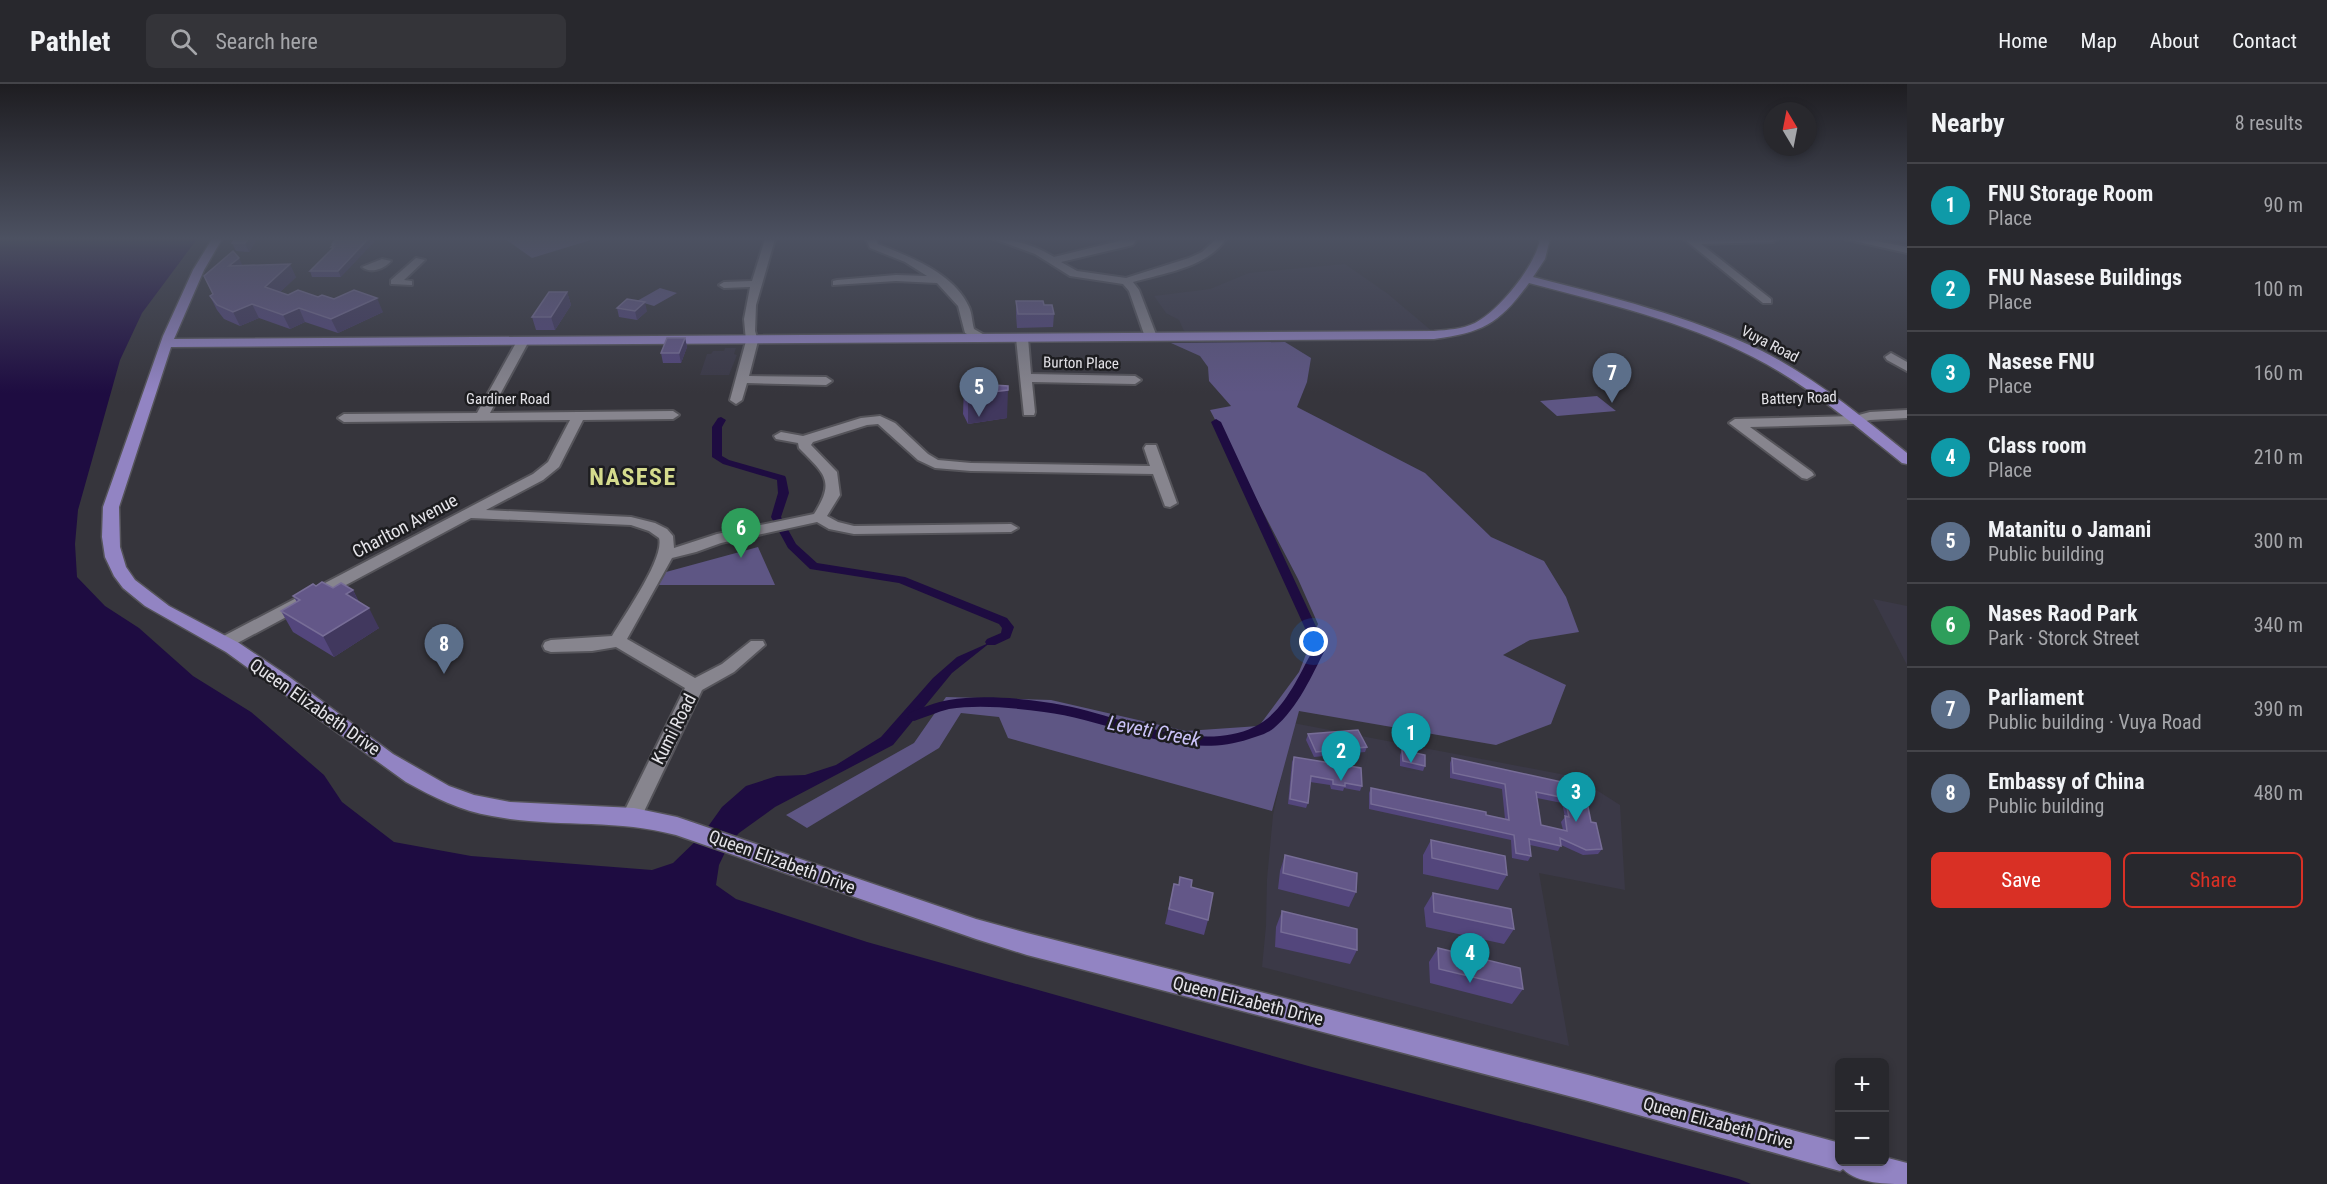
<!DOCTYPE html>
<meta charset="utf-8">
<style>
:root{--surface:#28282d;--page:#343439;--text:#f1f3f6;--muted:#a5a6aa;--line:#444449;--accent:#d93025}
body{margin:0;font-family:"Roboto Condensed",sans-serif;background:var(--page);color:var(--text)}
.controls{position:absolute;right:18px;bottom:18px;display:grid;overflow:hidden;border-radius:9px;box-shadow:0 3px 9px #0003}
.controls button{width:54px;height:54px;display:grid;place-items:center;padding:0;border:0;border-bottom:2px solid var(--line);background:var(--surface);color:var(--text);font:30px sans-serif}
.compass{position:absolute;left:1763px;top:18px;width:54px;height:54px;border-radius:50%;background:var(--surface);box-shadow:0 3px 9px #0003;rotate:350deg}
.you{position:absolute;left:1314px;top:558px;width:21px;height:21px;margin:-15px;border:4px solid #fff;border-radius:50%;background:#1a73e8;box-shadow:0 0 0 9px #1a73e833}
.badge{display:grid;place-items:center;width:39px;height:39px;border-radius:50%;background:var(--accent);color:#fff;font-size:20px;font-weight:700}
.pin{position:absolute;translate:-50% -50px;filter:drop-shadow(0 2px 3px #0008)}
.pin::after{content:'';position:absolute;top:32px;width:21px;height:18px;background:inherit;clip-path:polygon(0 0,100% 0,50% 100%)}
.list{margin:0;padding:0;list-style:none}
h2{display:flex;justify-content:space-between;align-items:center;height:78px;margin:0;padding:0 24px;font-size:26px}
h2 small{font-size:20px;font-weight:400;color:var(--muted)}
.list li{display:grid;grid-template-columns:39px 1fr auto;gap:18px;align-items:center;box-sizing:border-box;height:84px;padding:0 24px;border-top:2px solid var(--line)}
.list b{display:block;font-size:22px;white-space:nowrap}
.list p{margin:0;font-size:20px;white-space:nowrap;color:var(--muted)}
.list em{font-size:20px;font-style:normal;color:var(--muted)}
.actions{display:flex;gap:12px;padding:18px 24px}
.actions a{flex:1;padding:14px 0;border:2px solid var(--accent);border-radius:9px;text-align:center;font-size:21px;color:var(--accent)}
.actions .main{background:var(--accent);color:#fff}
.icon{flex:none;width:33px;height:33px;fill:none;stroke:currentColor;stroke-width:2;stroke-linecap:round;stroke-linejoin:round}
.map{position:relative;flex:none;width:1907px;height:1100px;overflow:hidden}
header{display:flex;align-items:center;gap:36px;box-sizing:border-box;height:84px;padding:0 30px;background:var(--surface);border-bottom:2px solid var(--line)}
header strong{font-size:28px}
nav{display:flex;gap:33px;margin-inline-start:auto;font-size:21px}
.search{width:420px;height:54px;background:var(--page);display:flex;align-items:center;gap:15px;box-sizing:border-box;padding:0 21px;border-radius:9px;color:var(--muted);font-size:22px}
main{display:flex}
aside{flex:1;background:var(--surface)}
.map>svg:first-child{display:block}
</style>
<header>
<strong>Pathlet</strong>
<div class="search"><svg class="icon" aria-label="search" viewBox="0 0 24 24"><circle cx="10" cy="10" r="6"/><path d="M15 15l6 6"/></svg>Search here</div>
<nav><a>Home</a><a>Map</a><a>About</a><a>Contact</a></nav>
</header>
<main>
<div class="map">
<svg width="1907" height="1100" viewBox="0 0 1907 1100">
<rect width="100%" height="100%" fill="#36353c"/>
<path fill="#3b3947" d="M1345,180L1388,210L1433,248L1185,249L1179,236L1166,229L1154,212L1210,205L1249,189Z
M725,264H736L734,270L737,271L729,291H700L707,270H711L713,267H724Z
M1873,515L1907,522V581Z
M1293,639L1576,693L1620,721L1625,806L1539,789L1569,962L1262,883L1266,842L1267,795L1273,731Z"/>
<path fill="#5e5684" d="M505,155H594L532,174Z
M660,204L677,209L654,222L637,217Z
M1285,258L1311,274L1307,298L1297,323L1425,389L1491,453L1544,477L1566,513L1579,548L1530,556L1503,571L1566,601L1551,640L1496,661L1299,627L1272,727L1008,654L999,633L961,629L939,664L807,744L786,731L914,659L946,613L1051,616L1186,647L1259,642L1299,588L1318,540L1298,495L1210,326L1231,322L1209,297L1208,283L1200,272L1171,259Z
M1597,312L1616,327L1557,332L1540,317Z
M758,463L775,501H657L666,488Z"/>
<path fill="#1e0c41" d="M0,155H197L142,229L120,276L78,426L75,460L77,493L105,522L139,544L193,592L251,628L324,691L342,718L394,758L471,772L652,786L673,779L702,751L722,723L746,702L777,692L805,691L836,681L881,653L933,594L957,573L991,558L952,589L893,661L775,723L739,749L729,760L719,781L716,801L736,815L867,858L1312,983L1739,1095L1751,1100H0Z"/>
<g fill="none" stroke-linecap="round" stroke-linejoin="round">
<path fill="#1e0c41" fill-rule="evenodd" d="M721,333L726,336L722,343V372L729,376L785,392L786,394L789,409L781,433L796,460L817,479L905,493L1007,534L1014,543L1010,554L995,561H987L985,558L987,555L1001,549L1002,544L999,540L899,499L810,485L788,464L771,433L778,409L777,396L723,380L712,373V343L718,334Z
M1216,335L1221,338L1326,564C1312,591 1298,624 1274,644C1267,650 1258,652 1249,655C1181,678 1112,636 1044,628C1014,624 979,620 949,625C937,628 926,633 914,637L909,635L907,632L909,629C922,624 935,618 949,616C983,610 1037,615 1072,623C1125,635 1201,669 1254,643C1284,629 1299,591 1314,564L1211,338Z"/>
<g stroke="#55545a" stroke-width="4">
<path id="minor" d="M765,155H775L756,221L755,247L758,257L749,292L826,293L832,297L826,301L747,299L742,316L736,320L730,316L746,257L744,235L750,203L724,204L719,201L724,198L752,197Z
M866,155H876L878,160C910,173 954,189 969,223C972,229 972,238 974,245L988,253V257H980L965,249L958,222L937,199L896,197L833,201V197L837,196L896,191L927,192L905,178L870,164Z
M994,155C1015,155 1036,162 1054,173L1127,155H1137L1133,161L1061,178L1077,187L1126,194L1189,174L1202,168L1216,155H1226C1206,184 1164,189 1133,198L1139,206L1157,253L1151,256L1145,253L1129,207L1123,200L1070,192L1035,170Z
M1684,155H1778L1773,158L1701,160L1771,215V219H1763Z
M1845,155H1866L1907,163V169Z
M416,174L425,176L404,196L412,197V201L391,200V196Z
M382,175L391,177C384,185 371,190 362,183Z
M1022,251L1028,254L1031,290L1135,292L1141,296L1135,300L1032,298L1035,328L1034,331H1024L1016,254Z
M523,254L529,257L490,329L673,327L679,331L673,335L583,336L559,383L543,396L486,426L631,433L655,439L667,445L673,452L674,464L717,450L814,430C836,396 824,390 799,364L798,359L776,355L774,352L781,348L803,352L861,334L880,332L895,339L928,370L938,376L971,379L1150,382L1144,364L1146,361H1156L1177,419L1170,423L1165,422L1153,390L971,387L935,384L918,376L878,340L867,341L813,358L811,361L837,388L840,411L827,432L838,438L854,442L1011,440L1018,444L1011,448L854,450L829,445L817,438L721,459L696,468L672,474L627,555L695,594L722,580L751,557H763L765,561L734,588L702,606L639,738L632,740L625,738L622,732L685,604L616,563L592,567L551,568L545,566L543,562L545,558L551,556L612,552C623,533 665,474 659,454L649,447L631,441L471,434L230,563H218L216,559L218,555L533,390L548,378L570,336L344,338L338,334L344,330L477,329L517,257Z
M1891,269L1907,278V287L1887,276L1885,273Z
M1907,326V334L1870,336L1855,340L1750,343L1812,388L1814,391L1807,395L1802,394L1729,339L1735,335L1855,332L1870,328Z"/>
</g>
<g stroke="#55545a" stroke-width="3">
<path id="major" d="M212,155H222L204,186L174,255L1434,247C1448,246 1462,245 1475,239C1499,227 1536,181 1540,155H1550L1545,175L1533,193C1611,213 1689,232 1762,267C1815,294 1861,332 1907,369V380L1902,379C1854,341 1808,301 1753,273C1683,237 1605,219 1529,199C1500,239 1483,249 1434,255L171,263L119,423L120,463L126,483L135,496L169,522L239,559L288,592L393,670L449,702L474,711L510,718L634,724L677,733L976,835L1027,849L1588,991L1840,1059V1078H1884V1073L1907,1079V1100C1887,1100 1858,1100 1843,1085L1840,1087L1588,1017L1027,871L976,855L676,751C613,734 554,744 492,732C461,727 433,713 406,698L226,568L145,522L123,504L114,492L105,473L102,453L103,423L163,252L193,186Z"/>
</g>
<use href="#minor" fill="#87858e" fill-rule="evenodd"/>
<use href="#major" fill="#9284c3" fill-rule="evenodd"/>
</g>
<path fill="#53467c" fill-rule="evenodd" d="M235,155H257L249,168L236,167L232,159Z
M336,155L341,193H312L310,187L332,165V160Z
M242,181L296,193L280,208L288,211L334,215L383,228L338,249L305,238L290,245L259,234L240,242L224,235L217,226L210,212Z
M567,208L571,221L555,246H536L532,233Z
M1016,217L1044,221L1054,230L1053,243L1017,244L1016,231Z
M617,224L647,227L637,236L619,233Z
M685,254L687,263L681,279H663L661,269Z
M964,302L1007,334L968,340L963,330Z
M333,504L353,506L359,518L379,544L334,573L293,548L281,527L297,518L293,512Z
M1308,650L1367,663L1365,668L1314,673L1306,656Z
M1402,666L1425,682L1423,687L1400,682V671Z
M1294,673L1362,702L1360,707L1344,704L1343,707L1331,705L1330,701L1310,698L1308,719L1306,724L1288,720L1292,678Z
M1452,674L1584,703L1591,738L1602,765L1598,770L1583,771L1561,761L1558,767L1530,761L1531,772L1528,777L1512,774L1511,756L1369,725V709L1371,704L1505,735L1502,705L1450,694V679ZM1537,714L1562,719L1565,733L1561,738L1563,746L1541,741Z
M1431,756L1507,791L1498,806L1423,790V771Z
M1285,771L1356,808L1349,823L1278,805L1280,787Z
M1174,800L1191,803L1208,836L1204,851L1165,840Z
M1433,809L1514,845L1504,860L1426,843L1424,824Z
M1282,827L1357,866L1350,880L1275,863L1276,843Z
M1438,864L1523,905L1512,920L1430,899L1429,878Z"/>
<path fill="#41385e" d="M248,155H257L249,168L245,159Z
M368,155H377L341,193L338,187Z
M239,174L245,187L229,182Z
M290,180L296,193L271,217L265,203Z
M567,208L571,221L555,246L551,233Z
M377,214L383,228L338,249L331,235Z
M645,218L647,227L637,236L635,227Z
M252,220L259,234L240,242L233,228Z
M299,224L305,238L290,245L283,231Z
M685,254L687,263L681,279L679,269Z
M1008,306L1007,334L968,340V311Z
M353,506L363,527L346,510Z
M369,524L379,544L334,573L323,552Z"/>
<path fill="#635788" stroke="#776d97" stroke-width="1.5" fill-rule="evenodd" d="M235,155H248L245,159H232Z
M336,155H368L338,187H310L334,163H331L334,160H332Z
M233,167L239,174L229,182L290,180L265,203L288,211L298,206L318,213L322,211L334,215L354,206L377,214L331,235L299,224L283,231L252,220L233,228L217,221L210,212L213,210L204,192Z
M549,208H567L551,233H532Z
M627,215L645,218L635,227L617,224Z
M1016,217H1043L1044,221H1052L1054,230H1018Z
M667,254H685L679,269H661Z
M979,300L1008,302V306L968,311L964,302Z
M322,498L333,504L341,499L353,506L346,510L369,524L323,552L281,527L300,516L293,512L313,500L316,502Z
M1358,646L1367,663L1316,668L1308,650Z
M1402,666L1425,671V682L1403,677Z
M1294,673L1361,684L1362,702L1345,699V702L1333,700V696L1311,692L1308,719L1290,715Z
M1452,674L1584,703L1591,738L1596,739L1602,765L1586,766L1560,754L1561,762L1529,755L1531,772L1516,769L1514,751L1371,720V704L1486,728V731L1509,736L1505,700L1453,689ZM1536,708L1565,714L1569,733L1565,732L1567,747L1541,741Z
M1431,756L1505,772L1507,791L1432,774Z
M1285,771L1357,789L1356,808L1283,789Z
M1180,793L1192,796L1191,803L1213,809L1208,836L1169,825L1174,800L1179,801Z
M1433,809L1511,825L1514,845L1434,828Z
M1282,827L1357,845V866L1281,848Z
M1438,864L1520,884L1523,905L1439,885Z"/>
<linearGradient id="sky" x2="0" y2="1"><stop stop-color="#1e1d21"/><stop offset="0.5" stop-color="#4c5161"/><stop offset="1" stop-color="#4c5161" stop-opacity="0"/></linearGradient>
<rect width="1907" height="309" fill="url(#sky)"/>
<g text-anchor="middle" stroke-width="5" stroke-linejoin="round" paint-order="stroke">
<g font-size="15" fill="#e5e4e9" stroke="#1d1d20">
<text transform="translate(1770 260) rotate(27)" y="5">Vuya Road</text>
<text transform="translate(1081 279) rotate(1)" y="5">Burton Place</text>
<text transform="translate(1799 314) rotate(-2)" y="5">Battery Road</text>
<text x="508" y="320">Gardiner Road</text>
</g>
<g font-size="18" fill="#e5e4e9" stroke="#1d1d20">
<text transform="translate(405 442) rotate(-28)" y="6">Charlton Avenue</text>
<text transform="translate(315 623) rotate(35)" y="6">Queen Elizabeth Drive</text>
<text transform="translate(674 645) rotate(-63)" y="6">Kumi Road</text>
<text transform="translate(782 778) rotate(20)" y="6">Queen Elizabeth Drive</text>
<text transform="translate(1248 917) rotate(14)" y="6">Queen Elizabeth Drive</text>
<text transform="translate(1718 1039) rotate(15)" y="6">Queen Elizabeth Drive</text>
</g>
<g font-size="20" font-style="italic" fill="#ccc4fa" stroke="#1d1d20">
<text transform="translate(1154 647) rotate(11)" y="7">Leveti Creek</text>
</g>
<g font-size="24" font-weight="bold" letter-spacing="1.5" fill="#d5db8d" stroke="#1d1d20">
<text x="633" y="401">NASESE</text>
</g>
</g>
</svg>
<div class="controls">
<button>+</button>
<button>−</button>
</div>
<svg class="compass" viewBox="-18 -18 36 36"><path d="M0-13l5 13h-10z" fill="#e53935"/><path d="M0 13l5-13h-10z" fill="#a5a6aa"/></svg>
<div class="you"></div>
<div class="pin badge" style="left:1411px;top:679px;background:#0f9aa8">1</div>
<div class="pin badge" style="left:1341px;top:697px;background:#0f9aa8">2</div>
<div class="pin badge" style="left:1576px;top:738px;background:#0f9aa8">3</div>
<div class="pin badge" style="left:1470px;top:899px;background:#0f9aa8">4</div>
<div class="pin badge" style="left:979px;top:333px;background:#5c6f8a">5</div>
<div class="pin badge" style="left:741px;top:474px;background:#2e9e5b">6</div>
<div class="pin badge" style="left:1612px;top:319px;background:#5c6f8a">7</div>
<div class="pin badge" style="left:444px;top:590px;background:#5c6f8a">8</div>
</div>
<aside>
<h2>Nearby<small>8 results</small></h2>
<ul class="list">
<li><span class="badge" style="background:#0f9aa8">1</span><div><b>FNU Storage Room</b><p>Place</p></div><em>90 m</em></li>
<li><span class="badge" style="background:#0f9aa8">2</span><div><b>FNU Nasese Buildings</b><p>Place</p></div><em>100 m</em></li>
<li><span class="badge" style="background:#0f9aa8">3</span><div><b>Nasese FNU</b><p>Place</p></div><em>160 m</em></li>
<li><span class="badge" style="background:#0f9aa8">4</span><div><b>Class room</b><p>Place</p></div><em>210 m</em></li>
<li><span class="badge" style="background:#5c6f8a">5</span><div><b>Matanitu o Jamani</b><p>Public building</p></div><em>300 m</em></li>
<li><span class="badge" style="background:#2e9e5b">6</span><div><b>Nases Raod Park</b><p>Park · Storck Street</p></div><em>340 m</em></li>
<li><span class="badge" style="background:#5c6f8a">7</span><div><b>Parliament</b><p>Public building · Vuya Road</p></div><em>390 m</em></li>
<li><span class="badge" style="background:#5c6f8a">8</span><div><b>Embassy of China</b><p>Public building</p></div><em>480 m</em></li>
</ul>
<div class="actions"><a class="main">Save</a><a>Share</a></div>
</aside>
</main>
